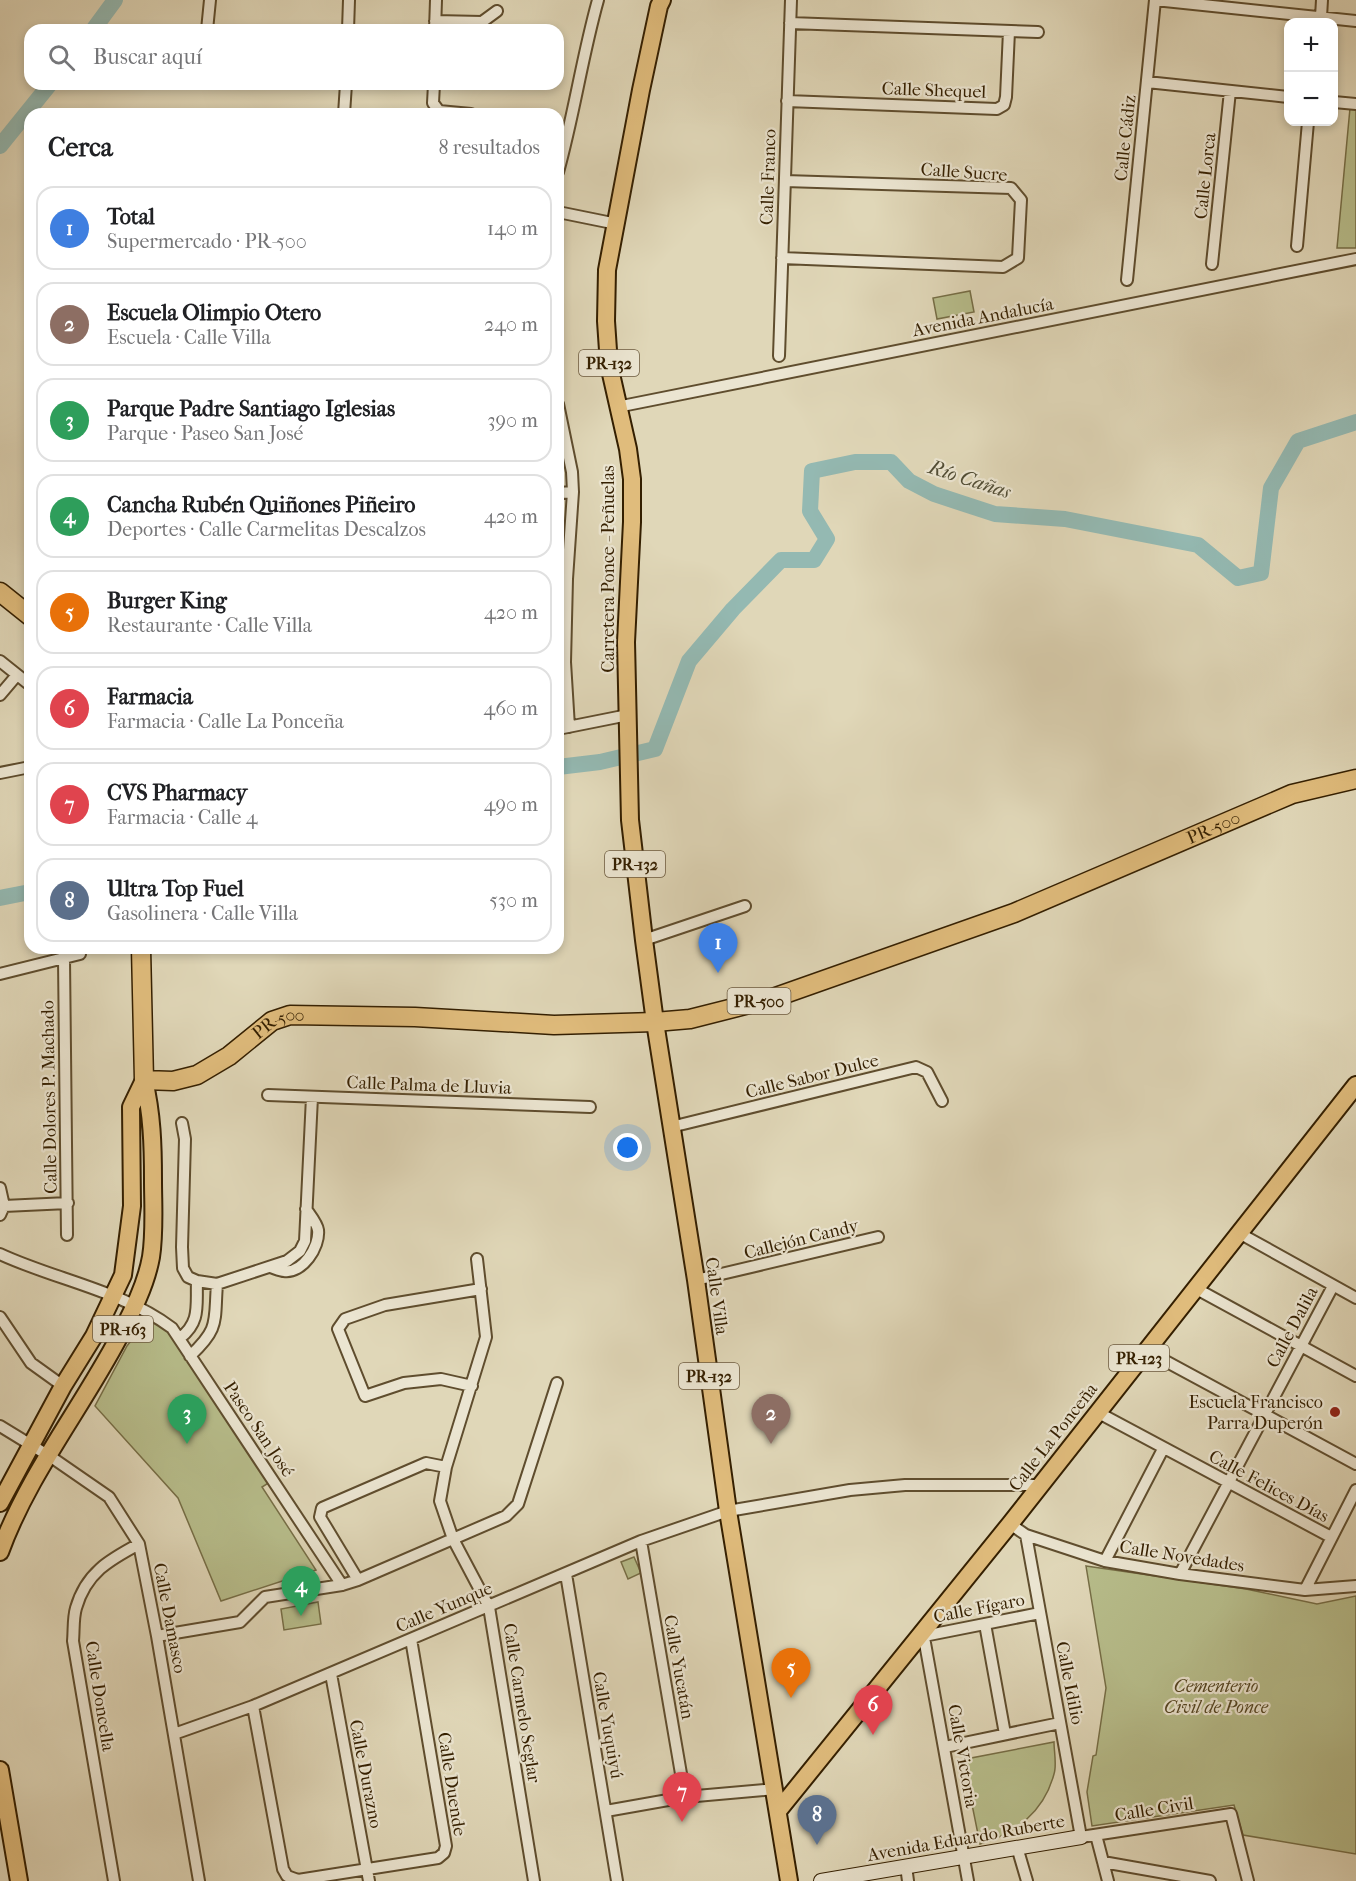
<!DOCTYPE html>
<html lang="es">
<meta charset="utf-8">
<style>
:root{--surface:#fff;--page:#f6f6f6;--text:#202124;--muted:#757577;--line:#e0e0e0;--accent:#d93025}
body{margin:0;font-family:"IM FELL French Canon",serif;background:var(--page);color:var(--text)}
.controls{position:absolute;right:18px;top:18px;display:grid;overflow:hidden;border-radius:12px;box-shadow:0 3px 9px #0003}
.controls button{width:54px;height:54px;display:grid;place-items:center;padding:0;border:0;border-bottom:2px solid var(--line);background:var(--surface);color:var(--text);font:30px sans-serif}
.you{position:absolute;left:628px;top:1148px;width:21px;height:21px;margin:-15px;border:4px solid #fff;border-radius:50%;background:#1a73e8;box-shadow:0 0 0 9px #1a73e833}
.badge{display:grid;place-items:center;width:39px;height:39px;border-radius:50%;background:var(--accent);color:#fff;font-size:20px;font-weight:700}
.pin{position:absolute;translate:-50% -50px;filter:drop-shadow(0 2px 3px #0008)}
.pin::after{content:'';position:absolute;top:32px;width:21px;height:18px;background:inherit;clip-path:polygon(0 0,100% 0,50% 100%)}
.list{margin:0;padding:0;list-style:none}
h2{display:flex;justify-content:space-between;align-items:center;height:78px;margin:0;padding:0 24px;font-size:26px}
h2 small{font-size:20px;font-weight:400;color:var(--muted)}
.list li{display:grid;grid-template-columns:39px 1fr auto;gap:18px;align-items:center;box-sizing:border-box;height:84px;margin:0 12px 12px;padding:0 12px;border:2px solid var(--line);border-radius:18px}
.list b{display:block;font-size:22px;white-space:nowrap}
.list p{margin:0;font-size:20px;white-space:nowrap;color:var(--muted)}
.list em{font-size:20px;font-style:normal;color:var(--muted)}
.icon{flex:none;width:33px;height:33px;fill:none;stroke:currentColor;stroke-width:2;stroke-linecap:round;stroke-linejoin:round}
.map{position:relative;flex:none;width:1356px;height:1881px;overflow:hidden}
.search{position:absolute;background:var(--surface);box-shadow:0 3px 9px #0003;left:24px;top:24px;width:540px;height:66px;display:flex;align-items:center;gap:15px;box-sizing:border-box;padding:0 21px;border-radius:18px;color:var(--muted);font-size:22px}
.panel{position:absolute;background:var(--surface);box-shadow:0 3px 9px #0003;left:24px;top:108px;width:540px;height:846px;border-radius:18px}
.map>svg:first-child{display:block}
</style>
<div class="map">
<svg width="1356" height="1881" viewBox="0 0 1356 1881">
<rect width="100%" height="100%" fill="#e0d7b8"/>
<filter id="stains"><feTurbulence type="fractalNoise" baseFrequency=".00333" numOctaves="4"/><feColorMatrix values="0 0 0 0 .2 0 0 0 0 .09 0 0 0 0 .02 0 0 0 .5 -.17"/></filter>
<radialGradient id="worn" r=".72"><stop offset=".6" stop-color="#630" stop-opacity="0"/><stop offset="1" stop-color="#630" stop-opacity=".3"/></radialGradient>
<path fill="#b7bd8b" stroke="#766e46" stroke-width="1.5" d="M1350,108L1356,109V248H1337Z
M970,291L974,312L937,319L933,298Z
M148,1318L170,1329L270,1482L262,1487L316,1570L221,1601L178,1498L95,1406L127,1346Z
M634,1557L641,1573L628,1579L621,1562Z
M1086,1566L1246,1589L1317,1604L1356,1596V1854L1243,1835L1234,1805L1092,1826L1087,1792L1093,1756L1096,1755L1106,1688Z
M318,1602L321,1624L284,1630L281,1609Z
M1054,1742C1054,1752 1057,1765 1054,1774C1044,1812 1015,1834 980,1844L964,1765L966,1759Z"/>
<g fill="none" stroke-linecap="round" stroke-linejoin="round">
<path stroke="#94b9b2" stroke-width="16" d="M93,30L115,0
M0,146L50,84
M558,767L600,762L655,749L689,661L733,609L781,560H814L827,539L810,511L812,471L855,462H891L909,481L934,494L995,514L1065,519L1198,545L1238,578L1261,573L1271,488L1298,441L1356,422
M0,898L30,892"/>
<g stroke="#5f4d2e" stroke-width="14">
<path id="street" d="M1155,0L1356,21
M1321,17L1322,0
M435,21L482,22L497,11
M790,23L1038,32
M207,30L210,0
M348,30L349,0
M435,30L436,0
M1147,82L1288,97
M787,101L997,109L1004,105L1006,97L1009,31
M1334,102L1356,104
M433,103L439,111L471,114
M433,103L434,84
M344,114L346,84
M558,172C574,115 582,57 598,0
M558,212L617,224
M1297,246L1308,122
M782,258L1003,267L1018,258L1021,200L1011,188L785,181
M1212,264L1230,91
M1127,280L1155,0
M779,356L791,0
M558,404L572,472L573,492L567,579L565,662L569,727
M617,407L1356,259
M558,493L573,492
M0,661L30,685
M0,695L17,675
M558,729L628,715
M0,773L30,767
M644,940L745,906
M64,959L67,1235
M0,974L80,954
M268,1095L590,1107
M182,1123L185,1139L182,1247L183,1268L188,1277L197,1281L217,1284L287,1261L300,1251L305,1241L312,1097
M671,1127L916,1067L927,1072L942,1101
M0,1188L4,1206L0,1215
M4,1206L68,1203
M1239,1233L1356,1298
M0,1254C56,1280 121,1290 172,1328L342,1585
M477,1259L486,1337L446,1467L440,1501L453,1539L489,1607L534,1881
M270,1267C274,1268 280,1271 284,1271C302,1274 320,1247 318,1230C317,1223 310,1215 306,1209
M696,1280L878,1237
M1195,1288L1356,1376
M0,1317L31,1363L63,1386
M180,1338C201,1322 196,1305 197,1281
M1145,1350L1356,1464
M190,1356C220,1328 214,1322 217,1284
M472,1386L441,1379L404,1383L365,1396L338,1329L345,1319L385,1305L481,1289
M1097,1412L1331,1537
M0,1426L54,1459L109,1497L139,1544L157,1636L199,1881
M1010,1524L1026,1535L1105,1561L1180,1574L1305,1590L1356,1586
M1026,1535L1081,1837L1231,1814L1248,1881
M641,1541L685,1797
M1105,1561L1163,1449
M566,1574L617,1881
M1180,1574L1333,1286
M358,1580L320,1517L322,1508L426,1463L446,1467
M1305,1590L1356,1490
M985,1624L1005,1734
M923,1632L968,1881
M157,1636L240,1622L265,1597L342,1585L358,1580L506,1516L518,1504L557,1383
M924,1636L1040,1613
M331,1674L369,1881
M253,1706L283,1869L287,1876L298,1880L438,1858L444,1853L446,1846L411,1639
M174,1734L253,1706L641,1541L728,1511L850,1490L905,1485H1040
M945,1747L1060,1723
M606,1811L685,1797L775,1789
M1096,1835L1108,1881
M1017,1847L1027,1881
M1103,1862L1210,1881
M906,1866L908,1881
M114,1881L73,1641C74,1630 73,1618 76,1608C86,1573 109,1560 139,1544"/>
</g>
<g stroke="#341f00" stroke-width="16">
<path id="secondary" d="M821,1881L1081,1837"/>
</g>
<g stroke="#341f00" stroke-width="20">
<path id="primary" d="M662,0L659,6L641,90L607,270L606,321L609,365L628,449L632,479V522L626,642L630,820L644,940L655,1022L696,1280L728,1511L789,1881
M0,1503L63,1386L94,1336L123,1275L132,1206L131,1107L144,1080
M0,1552C28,1475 81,1409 119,1337C132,1312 146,1285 151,1257C155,1232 153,1204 153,1180C153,1145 152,1114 144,1080
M0,1770L19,1881
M778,1811L1010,1524L1356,1085"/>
</g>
<g stroke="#341f00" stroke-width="21">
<g id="highway">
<path d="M0,592L30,616"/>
<path id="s1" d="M141,948L144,1080L173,1081L197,1075L229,1056L272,1021L290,1015L415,1017L554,1025L655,1022L690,1019L773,998L1014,913L1292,794L1356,779"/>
</g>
</g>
<use href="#street" stroke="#ebe5d1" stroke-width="10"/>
<use href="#secondary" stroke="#ebe5d1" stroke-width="14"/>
<use href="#primary" stroke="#e0bc7c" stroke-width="16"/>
<use href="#highway" stroke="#e0bc7c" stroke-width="18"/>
</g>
<circle fill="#8f2418" stroke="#ebe5d1" stroke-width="2" cx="1335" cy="1412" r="6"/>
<g text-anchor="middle" stroke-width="4.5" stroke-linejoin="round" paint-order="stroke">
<g fill="#ebe5d1" stroke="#6b5a3f" stroke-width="1.5">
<rect x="579" y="350" width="60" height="26" rx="4.5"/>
<rect x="605" y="851" width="60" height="26" rx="4.5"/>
<rect x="727.5" y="988" width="63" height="26" rx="4.5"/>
<rect x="93" y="1316" width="60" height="26" rx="4.5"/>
<rect x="1109" y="1345" width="60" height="26" rx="4.5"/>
<rect x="679" y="1363" width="60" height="26" rx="4.5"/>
</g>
<g font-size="16" font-weight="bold" fill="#341f00">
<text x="609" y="369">PR-132</text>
<text x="635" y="870">PR-132</text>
<text x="759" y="1007">PR-500</text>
<text x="123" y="1335">PR-163</text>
<text x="1139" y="1364">PR-123</text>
<text x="709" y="1382">PR-132</text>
</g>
<g font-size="18" fill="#341f00" stroke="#ebe5d1">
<text transform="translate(934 90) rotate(2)" y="6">Calle Shequel</text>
<text transform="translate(1125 138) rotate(-84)" y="6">Calle Cádiz</text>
<text transform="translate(964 172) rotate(4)" y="6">Calle Sucre</text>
<text transform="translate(1205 176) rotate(-84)" y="6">Calle Lorca</text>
<text transform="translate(768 177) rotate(-88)" y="6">Calle Franco</text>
<text transform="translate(983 317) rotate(-11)" y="6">Avenida Andalucía</text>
<text transform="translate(608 569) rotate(-90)" y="6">Carretera Ponce - Peñuelas</text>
<text dy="6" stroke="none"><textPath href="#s1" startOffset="1256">PR-500</textPath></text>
<text dy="6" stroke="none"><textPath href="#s1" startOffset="284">PR-500</textPath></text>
<text transform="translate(812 1076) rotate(-14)" y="6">Calle Sabor Dulce</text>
<text transform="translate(429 1085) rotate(2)" y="6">Calle Palma de Lluvia</text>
<text transform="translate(49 1097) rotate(-91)" y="6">Calle Dolores P. Machado</text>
<text transform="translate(801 1239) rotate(-14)" y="6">Callejón Candy</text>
<text transform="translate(717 1296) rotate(82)" y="6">Calle Villa</text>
<text transform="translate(1292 1327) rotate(-62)" y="6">Calle Dalila</text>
<text transform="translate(259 1429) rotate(56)" y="6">Paseo San José</text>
<text transform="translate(1053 1437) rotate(-52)" y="6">Calle La Ponceña</text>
<text transform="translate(1269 1486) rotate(28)" y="6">Calle Felices Días</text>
<text transform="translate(1182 1556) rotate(9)" y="6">Calle Novedades</text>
<text transform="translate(444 1607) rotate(-23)" y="6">Calle Yunque</text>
<text transform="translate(979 1608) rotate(-11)" y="6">Calle Fígaro</text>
<text transform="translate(170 1618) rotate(79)" y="6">Calle Damasco</text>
<text transform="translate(679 1667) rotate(80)" y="6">Calle Yucatán</text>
<text transform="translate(1070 1683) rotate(79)" y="6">Calle Idilio</text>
<text transform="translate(100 1696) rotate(81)" y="6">Calle Doncella</text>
<text transform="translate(522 1703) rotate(81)" y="6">Calle Carmelo Seglar</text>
<text transform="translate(608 1725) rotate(80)" y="6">Calle Yuquiyú</text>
<text transform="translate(963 1756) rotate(80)" y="6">Calle Victoria</text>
<text transform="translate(366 1774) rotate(79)" y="6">Calle Durazno</text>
<text transform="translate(452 1784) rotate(81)" y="6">Calle Duende</text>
<text transform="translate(1154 1809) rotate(-9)" y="6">Calle Civil</text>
<text transform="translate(966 1838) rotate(-10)" y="6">Avenida Eduardo Ruberte</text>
</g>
<g font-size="18" fill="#341f00" stroke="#ebe5d1" text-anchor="end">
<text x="1323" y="1408">Escuela Francisco<tspan x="1323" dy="21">Parra Duperón</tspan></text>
</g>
<g font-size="18" font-style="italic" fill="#554623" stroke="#ebe5d1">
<text x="1216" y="1692">Cementerio<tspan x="1216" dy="21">Civil de Ponce</tspan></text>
</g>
<g font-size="20" font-style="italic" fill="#514d35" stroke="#ebe5d1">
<text transform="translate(970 479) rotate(18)" y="7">Río Cañas</text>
</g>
</g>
<rect width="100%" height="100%" filter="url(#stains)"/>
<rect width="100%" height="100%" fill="url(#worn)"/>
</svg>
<div class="controls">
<button>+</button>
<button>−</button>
</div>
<div class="you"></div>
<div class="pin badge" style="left:718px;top:973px;background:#3f7fe0">1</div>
<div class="pin badge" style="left:771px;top:1444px;background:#8d6e63">2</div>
<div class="pin badge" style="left:187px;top:1444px;background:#2e9e5b">3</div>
<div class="pin badge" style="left:301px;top:1616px;background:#2e9e5b">4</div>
<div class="pin badge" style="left:791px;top:1698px;background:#e8710a">5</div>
<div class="pin badge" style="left:873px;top:1735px;background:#e0444e">6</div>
<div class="pin badge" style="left:682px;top:1822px;background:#e0444e">7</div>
<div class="pin badge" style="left:817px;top:1845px;background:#5c6f8a">8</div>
<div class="search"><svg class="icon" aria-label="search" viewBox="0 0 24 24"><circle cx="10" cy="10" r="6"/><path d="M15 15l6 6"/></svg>Buscar aquí</div>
<section class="panel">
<h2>Cerca<small>8 resultados</small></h2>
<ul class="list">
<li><span class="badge" style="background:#3f7fe0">1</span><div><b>Total</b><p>Supermercado · PR-500</p></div><em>140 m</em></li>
<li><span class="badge" style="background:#8d6e63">2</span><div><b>Escuela Olimpio Otero</b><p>Escuela · Calle Villa</p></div><em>240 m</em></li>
<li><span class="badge" style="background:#2e9e5b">3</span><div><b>Parque Padre Santiago Iglesias</b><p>Parque · Paseo San José</p></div><em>390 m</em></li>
<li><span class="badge" style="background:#2e9e5b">4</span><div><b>Cancha Rubén Quiñones Piñeiro</b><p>Deportes · Calle Carmelitas Descalzos</p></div><em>420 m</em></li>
<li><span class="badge" style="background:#e8710a">5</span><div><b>Burger King</b><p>Restaurante · Calle Villa</p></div><em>420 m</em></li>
<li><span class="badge" style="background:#e0444e">6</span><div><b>Farmacia</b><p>Farmacia · Calle La Ponceña</p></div><em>460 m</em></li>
<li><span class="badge" style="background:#e0444e">7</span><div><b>CVS Pharmacy</b><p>Farmacia · Calle 4</p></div><em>490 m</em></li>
<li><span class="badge" style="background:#5c6f8a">8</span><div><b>Ultra Top Fuel</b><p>Gasolinera · Calle Villa</p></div><em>530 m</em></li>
</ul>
</section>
</div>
